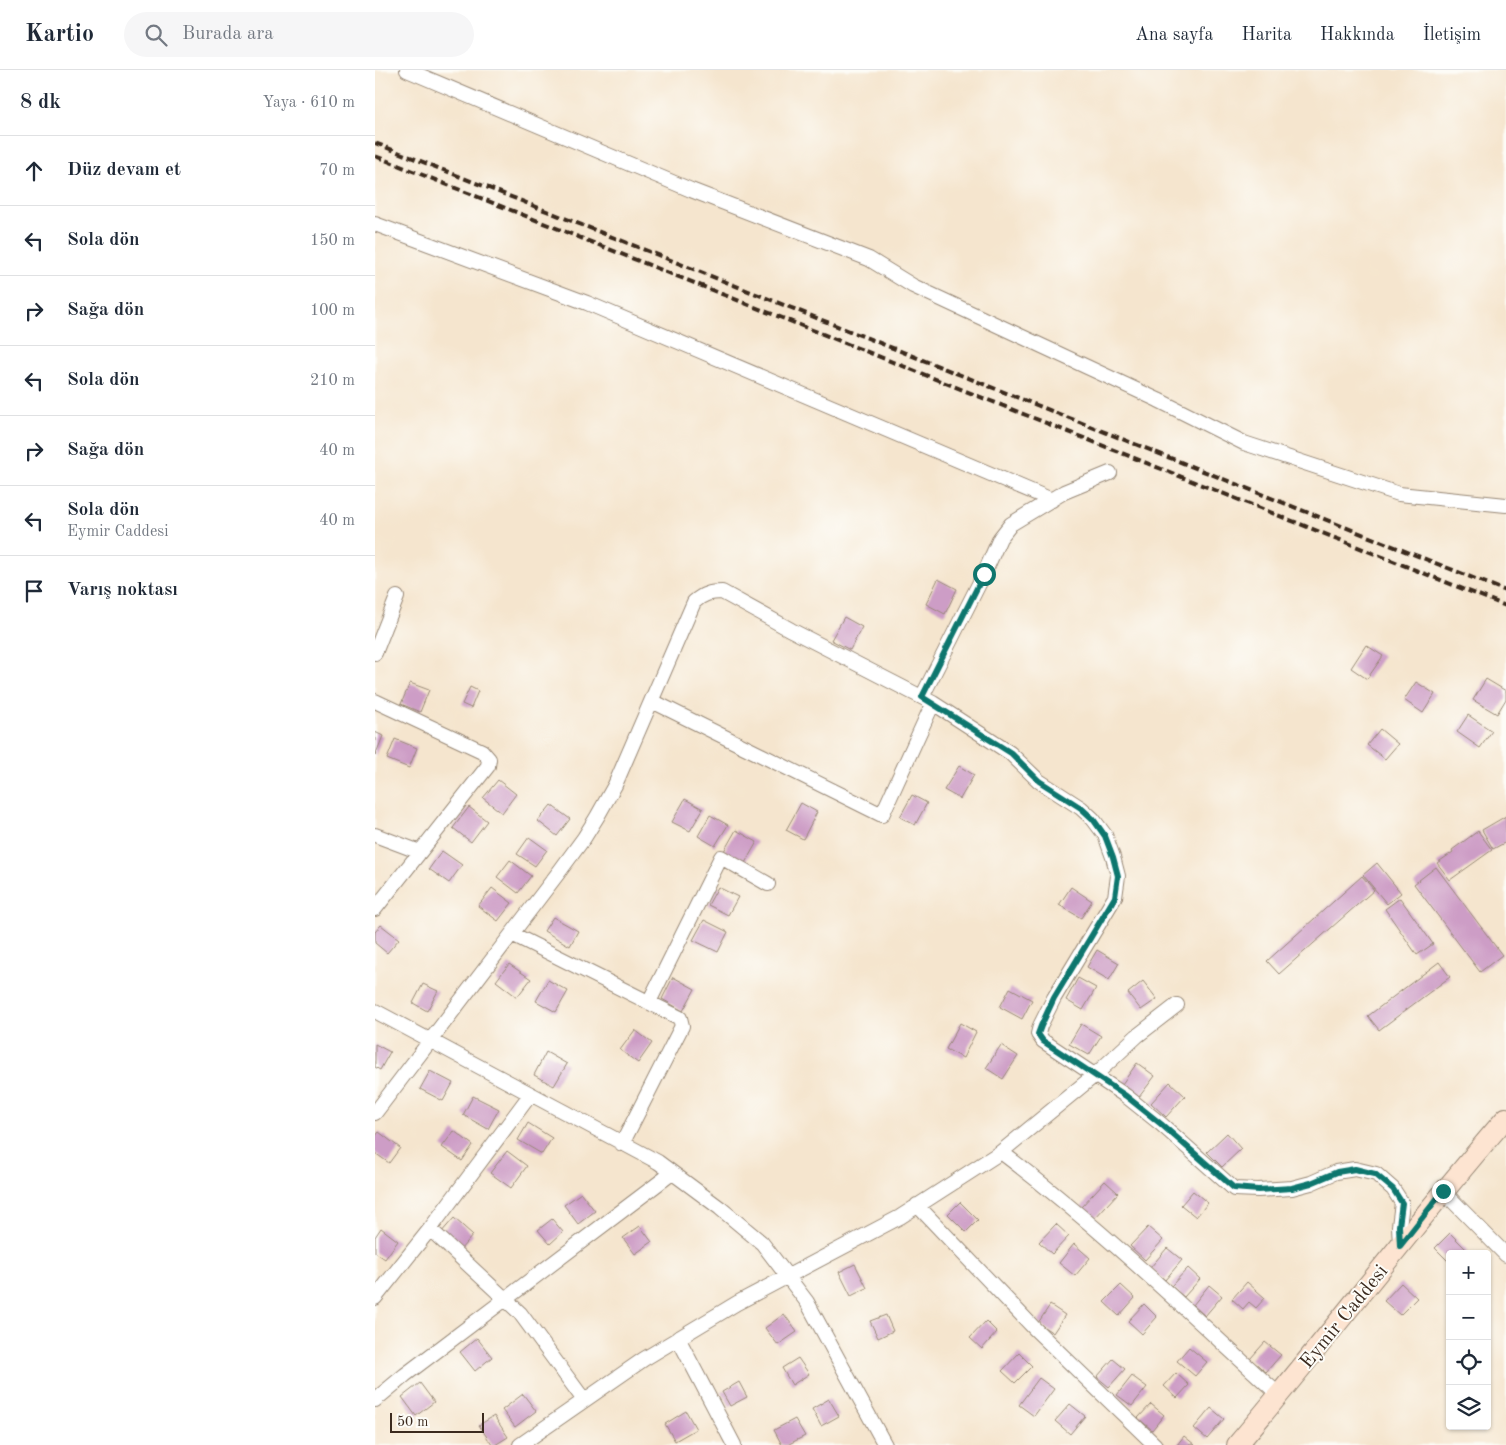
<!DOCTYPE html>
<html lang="tr">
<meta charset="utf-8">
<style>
:root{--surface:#fff;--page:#f6f6f7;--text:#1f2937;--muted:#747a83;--line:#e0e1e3}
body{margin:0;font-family:"Old Standard TT",serif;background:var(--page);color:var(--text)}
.controls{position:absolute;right:15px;bottom:15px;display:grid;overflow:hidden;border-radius:5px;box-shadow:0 1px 4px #0004}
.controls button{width:45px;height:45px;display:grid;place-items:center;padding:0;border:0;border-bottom:1px solid var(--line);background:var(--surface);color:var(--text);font:25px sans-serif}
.scale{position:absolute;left:15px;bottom:12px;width:94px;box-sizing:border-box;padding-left:5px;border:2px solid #3b2a1e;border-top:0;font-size:14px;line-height:18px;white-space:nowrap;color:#3b2a1e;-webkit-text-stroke:4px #fdfcf7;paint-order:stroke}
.stop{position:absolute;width:15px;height:15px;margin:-11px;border:4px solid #0f766e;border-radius:50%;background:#fff}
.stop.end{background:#0f766e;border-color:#fff;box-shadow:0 1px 5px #0008}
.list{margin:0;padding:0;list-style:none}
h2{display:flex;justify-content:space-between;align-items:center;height:65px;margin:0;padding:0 20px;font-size:21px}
h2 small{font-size:16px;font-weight:400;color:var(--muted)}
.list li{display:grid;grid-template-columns:32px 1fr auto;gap:15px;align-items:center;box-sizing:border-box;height:70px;padding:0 20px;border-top:1px solid var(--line)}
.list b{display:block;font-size:19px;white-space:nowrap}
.list p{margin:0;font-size:16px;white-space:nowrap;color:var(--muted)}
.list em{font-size:16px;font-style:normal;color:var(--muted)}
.icon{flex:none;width:28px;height:28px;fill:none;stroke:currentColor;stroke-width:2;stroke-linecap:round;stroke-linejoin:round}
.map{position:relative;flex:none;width:1131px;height:1375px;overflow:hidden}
header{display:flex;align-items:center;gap:30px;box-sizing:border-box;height:70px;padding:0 25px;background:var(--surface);border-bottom:1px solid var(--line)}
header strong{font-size:24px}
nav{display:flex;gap:28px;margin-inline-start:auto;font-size:18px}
.search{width:350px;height:45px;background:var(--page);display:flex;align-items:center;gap:12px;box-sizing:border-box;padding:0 18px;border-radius:28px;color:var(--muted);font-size:19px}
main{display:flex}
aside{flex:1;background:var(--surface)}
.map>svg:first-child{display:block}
</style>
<header>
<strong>Kartio</strong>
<div class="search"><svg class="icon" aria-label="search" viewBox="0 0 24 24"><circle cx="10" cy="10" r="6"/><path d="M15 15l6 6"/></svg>Burada ara</div>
<nav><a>Ana sayfa</a><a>Harita</a><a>Hakkında</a><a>İletişim</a></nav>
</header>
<main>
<aside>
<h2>8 dk<small>Yaya · 610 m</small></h2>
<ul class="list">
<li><svg class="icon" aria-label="ahead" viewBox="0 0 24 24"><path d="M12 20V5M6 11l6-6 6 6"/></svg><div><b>Düz devam et</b></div><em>70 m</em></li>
<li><svg class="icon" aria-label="left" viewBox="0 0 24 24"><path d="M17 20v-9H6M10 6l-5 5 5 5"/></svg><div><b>Sola dön</b></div><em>150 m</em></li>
<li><svg class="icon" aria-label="right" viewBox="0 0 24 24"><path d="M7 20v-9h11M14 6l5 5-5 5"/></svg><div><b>Sağa dön</b></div><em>100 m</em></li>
<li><svg class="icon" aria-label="left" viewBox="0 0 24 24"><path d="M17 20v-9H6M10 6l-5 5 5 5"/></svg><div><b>Sola dön</b></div><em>210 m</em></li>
<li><svg class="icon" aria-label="right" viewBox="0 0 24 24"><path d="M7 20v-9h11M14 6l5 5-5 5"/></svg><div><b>Sağa dön</b></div><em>40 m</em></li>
<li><svg class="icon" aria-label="left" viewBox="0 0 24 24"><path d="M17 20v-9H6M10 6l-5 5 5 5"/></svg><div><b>Sola dön</b><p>Eymir Caddesi</p></div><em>40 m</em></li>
<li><svg class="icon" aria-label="arrive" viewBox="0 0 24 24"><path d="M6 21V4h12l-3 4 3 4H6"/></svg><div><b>Varış noktası</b></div></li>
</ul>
</aside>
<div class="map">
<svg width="1131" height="1375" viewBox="0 0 1131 1375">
<rect width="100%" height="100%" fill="#fdfcf7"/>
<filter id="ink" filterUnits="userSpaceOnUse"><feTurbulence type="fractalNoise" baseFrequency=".02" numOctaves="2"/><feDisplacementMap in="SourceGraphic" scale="10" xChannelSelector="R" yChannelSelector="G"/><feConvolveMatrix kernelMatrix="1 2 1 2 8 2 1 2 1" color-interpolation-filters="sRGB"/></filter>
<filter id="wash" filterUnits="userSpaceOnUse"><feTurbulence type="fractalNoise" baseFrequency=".0096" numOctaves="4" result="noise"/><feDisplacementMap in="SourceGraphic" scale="20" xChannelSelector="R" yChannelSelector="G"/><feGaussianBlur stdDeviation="1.12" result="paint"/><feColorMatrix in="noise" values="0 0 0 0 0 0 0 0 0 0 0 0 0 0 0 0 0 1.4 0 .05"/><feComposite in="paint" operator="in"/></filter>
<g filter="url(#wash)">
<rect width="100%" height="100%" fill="#f5e5ce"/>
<g id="blocks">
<path fill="#cd9dc6" d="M563,509L582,519L570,544L551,534Z
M469,547L487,557L475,580L456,570Z
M991,575L1008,586L992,609L976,598Z
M1111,609L1131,621V629L1122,644L1098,630Z
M1041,612L1060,624L1048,643L1029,630Z
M35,613L54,620L45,642L26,634Z
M95,617L103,621L96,638L87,634Z
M1093,645L1117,661L1105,678L1082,662Z
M1005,659L1023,674L1010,689L992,675Z
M0,662L8,666L0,686Z
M20,669L42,678L34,698L12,689Z
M584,696L599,705L585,729L569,720Z
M123,710L141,724L127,743L108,728Z
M537,725L552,733L540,755L525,747Z
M310,729L328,739L315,761L297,752Z
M426,733L442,742L428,769L411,760Z
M176,735L195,749L182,766L163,751Z
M94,737L112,751L96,772L78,758Z
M335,745L353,755L340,776L323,766Z
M1131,746V772L1118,779L1107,760Z
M361,760L382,772L370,793L349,781Z
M1103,761L1117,780L1075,810L1062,793L1078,782L1077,780Z
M154,767L172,780L160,796L142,784Z
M67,781L87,795L74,813L54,799Z
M135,790L156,806L143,823L122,807Z
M1002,793L1026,823L1012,834L988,805Z
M1061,797L1127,885L1105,902L1039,814Z
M987,806L999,820L904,904L892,891Z
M343,817L363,827L353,845L333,835Z
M696,817L717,831L706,848L684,835Z
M117,818L137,833L123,851L103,836Z
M1025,828L1058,874L1042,885L1010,839Z
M178,847L203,861L195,876L169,861Z
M329,850L353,862L343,882L318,870Z
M6,855L24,869L12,883L0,873V862Z
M722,880L744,893L734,910L712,897Z
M1064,892L1075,907L1004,960L993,946Z
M134,894L156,909L142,927L121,911Z
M298,907L320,919L308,941L287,929Z
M703,908L721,918L708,940L691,930Z
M173,910L193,921L181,942L161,931Z
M768,911L782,929L766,940L753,923Z
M48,914L63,921L52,941L38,933Z
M635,918L657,930L647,949L625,937Z
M585,953L601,962L588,988L571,979Z
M706,954L726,966L714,985L694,974Z
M260,960L277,973L263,993L245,980Z
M0,974L15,982L5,1000L0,997Z
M626,975L643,986L628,1009L611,998Z
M171,982L192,994L179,1016L159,1005Z
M762,993L780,1006L764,1027L747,1014Z
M55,1001L78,1013L68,1031L45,1019Z
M795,1012L810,1026L791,1047L776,1033Z
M98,1026L124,1039L113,1059L88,1045Z
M153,1053L177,1068L167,1084L143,1070Z
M79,1061L98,1075L87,1091L67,1077Z
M4,1062L25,1078L14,1093L0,1083V1067Z
M852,1063L866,1079L847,1097L832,1082Z
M132,1081L152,1096L136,1118L115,1103Z
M730,1111L743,1123L719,1149L706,1137Z
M818,1121L833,1133L821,1147L806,1135Z
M206,1123L220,1141L203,1154L189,1135Z
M585,1132L603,1150L591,1162L573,1144Z
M79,1148L98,1165L85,1180L65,1164Z
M177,1149L188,1162L175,1174L163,1160Z
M681,1154L694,1166L677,1184L664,1172Z
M265,1156L277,1172L260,1184L248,1168Z
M773,1157L788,1170L770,1190L755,1176Z
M6,1158L23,1171L10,1189L0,1182V1167Z
M1075,1163L1093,1181L1090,1184H1075V1193L1060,1178Z
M699,1174L715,1188L700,1206L684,1193Z
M792,1178L807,1190L790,1210L775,1198Z
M480,1194L492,1218L476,1226L464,1202Z
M813,1198L825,1209L809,1227L796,1216Z
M872,1212L890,1228L881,1238L874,1232L868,1239L857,1229Z
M1026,1213L1042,1228L1025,1245L1009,1231Z
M746,1215L760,1228L744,1246L729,1232Z
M834,1215L847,1226L830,1246L818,1235Z
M769,1234L782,1247L767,1264L753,1251Z
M675,1235L690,1245L678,1263L663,1253Z
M409,1244L422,1262L403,1275L390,1258Z
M511,1245L518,1261L503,1268L495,1251Z
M611,1251L622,1262L607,1279L595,1268Z
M102,1268L117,1287L100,1301L85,1282Z
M890,1272L906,1285L891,1302L875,1289Z
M814,1277L832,1292L820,1306L802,1291Z
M644,1283L657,1296L640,1313L627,1301Z
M423,1288L434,1304L417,1315L407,1298Z
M738,1289L750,1299L734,1317L722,1307Z
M801,1303L814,1315L802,1328L789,1316Z
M757,1306L772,1317L757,1336L742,1325Z
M664,1308L679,1319L659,1346L644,1335Z
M364,1312L372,1327L355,1336L347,1322Z
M45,1313L59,1332L41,1346L27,1327Z
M148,1324L161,1341L140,1357L127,1340Z
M454,1329L464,1346L446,1356L437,1339Z
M695,1334L710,1346L695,1364L680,1351Z
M776,1334L789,1345L777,1360L763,1348Z
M836,1338L849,1349L832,1369L819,1358Z
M311,1341L321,1359L300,1371L290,1354Z
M119,1346L133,1367L120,1375H117L104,1355Z
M420,1349L430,1366L412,1375H407L399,1360Z
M809,1366L820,1375H802Z"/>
</g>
</g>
<g filter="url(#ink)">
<use href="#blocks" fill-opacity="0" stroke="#988876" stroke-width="1"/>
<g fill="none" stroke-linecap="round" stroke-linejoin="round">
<g stroke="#988876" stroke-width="16">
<path id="street" d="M32,0L316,120L494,189L538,216L783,330L869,373L1024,424L1131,435
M0,154L212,233L677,430
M0,583L22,527
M547,627L609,504L625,468L636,454L689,422L735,403
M0,631L107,681L114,689L113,696L0,839
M277,631L507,745L558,633
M0,765L45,782
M137,864L305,948L307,956L247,1074
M274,932L346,787L393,814
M0,941L283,1092L345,1138L387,1173L432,1232L510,1375
M0,1043L184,802L209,768L222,747L240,715L319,532C328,524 335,522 347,522L416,560L558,633L635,683L664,711L706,738L718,749L730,765L738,787L743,806L740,827L679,928L665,956L663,964L668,971L751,1026L786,1054L859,1119L883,1120L917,1118L936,1113L961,1102L980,1099L1001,1104L1018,1119L1027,1133L1024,1156L1025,1176
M626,1082C724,1156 813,1242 904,1325
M1068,1121L1131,1185
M542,1135L660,1259L780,1375
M55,1159L145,1243L209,1330
M0,1228L55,1159L155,1025
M303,1268L359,1375
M0,1330L30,1305L297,1103
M145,1375L269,1289L362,1233L525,1147L626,1082L720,1005L762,966L802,935"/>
</g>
<g stroke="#988876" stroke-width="22">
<path id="secondary" d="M862,1375C953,1268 1038,1155 1131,1048"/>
</g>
<use href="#street" stroke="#fff" stroke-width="14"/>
<use href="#secondary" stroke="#fde4d1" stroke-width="20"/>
<path stroke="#3b2a1e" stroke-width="4" stroke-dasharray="8 4" stroke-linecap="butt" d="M0,73L1131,521
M0,86L1131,536"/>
</g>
</g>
<g fill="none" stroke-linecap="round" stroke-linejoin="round" filter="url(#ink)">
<path stroke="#0f766e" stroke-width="6" d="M609,504L547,627L636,683L664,711L706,738L718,749L730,766L738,787L743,806L740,827L679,928L666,956L663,964L668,971L751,1026L786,1054L859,1118L883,1120L917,1118L936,1113L962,1102L980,1099L1000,1104L1018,1119L1027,1133L1024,1156L1025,1176L1068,1121"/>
</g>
<g text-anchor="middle" stroke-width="4" stroke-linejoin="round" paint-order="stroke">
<g font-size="20" fill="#3b2a1e" stroke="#fdfcf7">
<text transform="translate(968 1246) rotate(-51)" y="7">Eymir Caddesi</text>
</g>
</g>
</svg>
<div class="controls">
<button>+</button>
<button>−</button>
<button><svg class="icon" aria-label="locate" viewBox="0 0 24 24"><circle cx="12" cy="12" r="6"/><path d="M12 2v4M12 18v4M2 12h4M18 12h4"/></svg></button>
<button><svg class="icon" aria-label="layers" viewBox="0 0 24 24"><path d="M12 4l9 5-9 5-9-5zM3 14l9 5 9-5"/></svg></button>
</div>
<div class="scale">50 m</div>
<div class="stop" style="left:609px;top:504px"></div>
<div class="stop end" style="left:1068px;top:1121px"></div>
</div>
</main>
